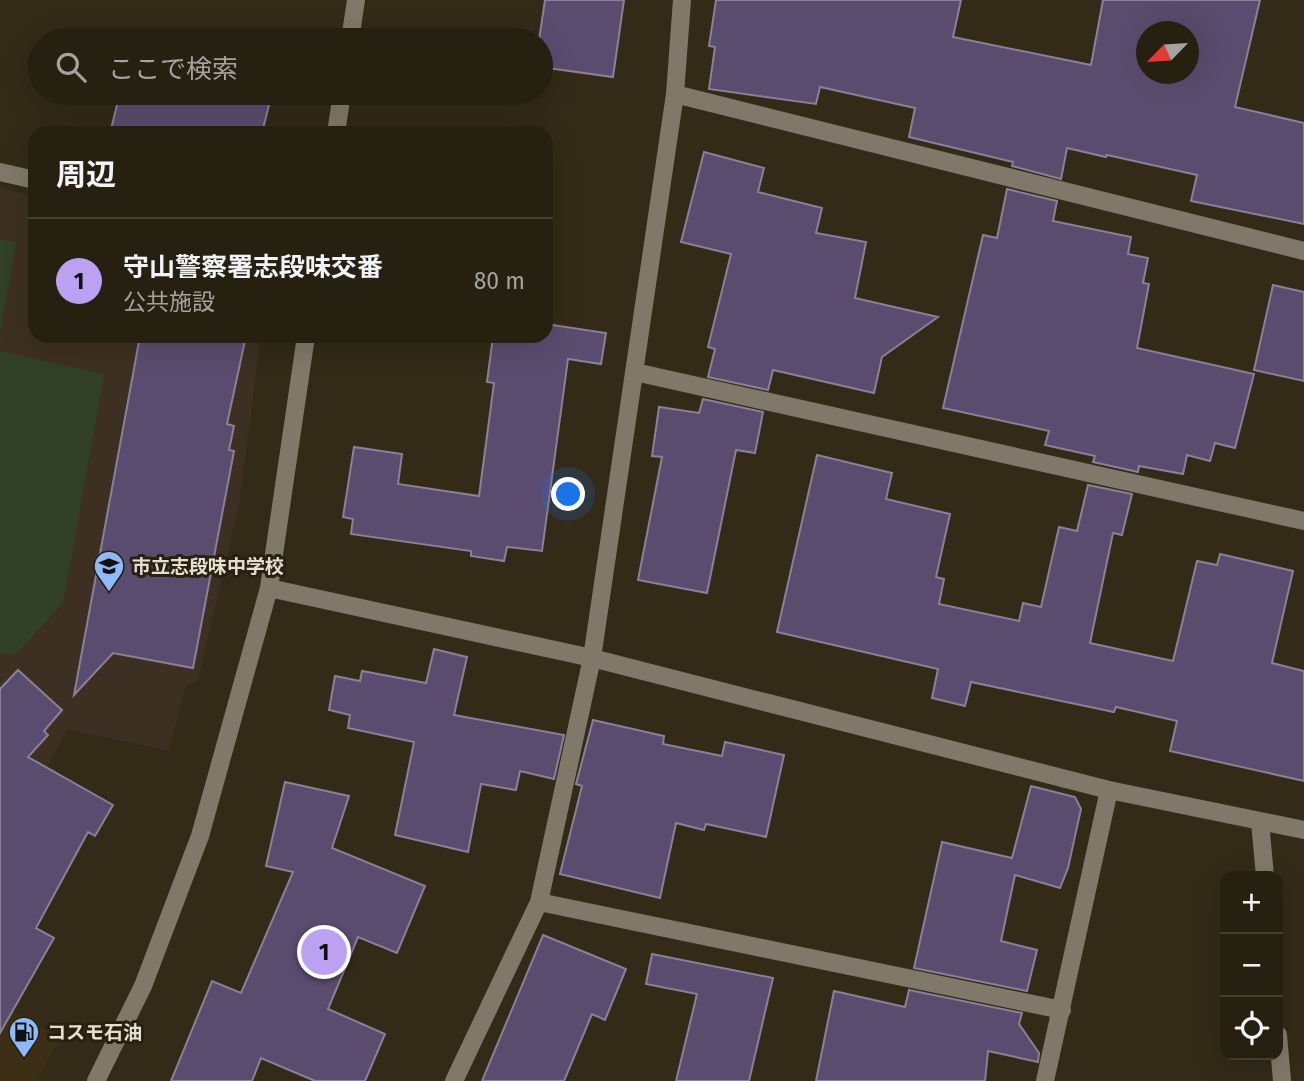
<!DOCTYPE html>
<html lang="ja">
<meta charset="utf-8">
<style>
:root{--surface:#262011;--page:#322d1f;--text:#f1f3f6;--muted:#a4a39f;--line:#423e31;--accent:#bca0f2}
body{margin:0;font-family:"Fira Sans","Noto Sans JP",sans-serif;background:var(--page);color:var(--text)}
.controls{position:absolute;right:21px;bottom:21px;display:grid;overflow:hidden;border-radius:14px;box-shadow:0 7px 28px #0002}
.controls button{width:63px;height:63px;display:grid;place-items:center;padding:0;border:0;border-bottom:2px solid var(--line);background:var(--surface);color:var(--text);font:35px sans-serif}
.compass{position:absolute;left:1136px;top:21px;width:63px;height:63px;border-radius:50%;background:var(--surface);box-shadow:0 7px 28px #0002;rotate:245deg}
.you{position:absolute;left:569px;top:495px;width:24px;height:24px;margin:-18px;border:5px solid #fff;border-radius:50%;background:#1a73e8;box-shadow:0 0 0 10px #1a73e833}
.badge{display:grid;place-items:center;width:46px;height:46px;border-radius:50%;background:var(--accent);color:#111;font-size:23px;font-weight:700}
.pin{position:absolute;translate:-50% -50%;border:4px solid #fff;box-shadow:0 2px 7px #0006}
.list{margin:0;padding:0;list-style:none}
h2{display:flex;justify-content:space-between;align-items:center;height:91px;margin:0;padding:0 28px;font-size:30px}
h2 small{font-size:23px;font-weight:400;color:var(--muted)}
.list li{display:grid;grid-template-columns:46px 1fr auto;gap:21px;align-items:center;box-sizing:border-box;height:126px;padding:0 28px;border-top:2px solid var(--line)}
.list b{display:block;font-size:26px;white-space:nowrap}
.list p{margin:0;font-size:23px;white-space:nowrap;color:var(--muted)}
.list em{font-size:23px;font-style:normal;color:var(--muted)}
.icon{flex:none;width:38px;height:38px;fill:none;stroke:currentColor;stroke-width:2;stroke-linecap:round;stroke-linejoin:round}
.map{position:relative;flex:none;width:1304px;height:1081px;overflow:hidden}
.search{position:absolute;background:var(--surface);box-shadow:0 7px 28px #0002;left:28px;top:28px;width:525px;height:77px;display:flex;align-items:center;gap:18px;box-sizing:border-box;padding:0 24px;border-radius:38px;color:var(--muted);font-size:26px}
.panel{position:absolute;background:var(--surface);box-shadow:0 7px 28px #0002;left:28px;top:126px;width:525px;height:217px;border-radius:21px}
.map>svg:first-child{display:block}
</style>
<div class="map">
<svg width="1304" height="1081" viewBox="0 0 1304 1081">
<rect width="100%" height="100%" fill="#332a17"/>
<path fill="#3c2f16" d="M0,1004L61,1038L36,1081H0Z"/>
<path fill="#3d3022" d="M0,188L35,196V336H261L239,505L198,681L186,686L169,751L68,729L0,851Z"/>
<path fill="#314129" d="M0,239L16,242L0,332Z
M0,351L104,374L63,603L15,655L0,653Z"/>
<path fill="#5a4c6e" stroke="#898197" stroke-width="2" fill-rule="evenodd" d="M545,0H624L613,77L541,67L539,40Z
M716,0H961L953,37L1091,65L1103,0H1260L1235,107L1304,123V224L1191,201L1197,175L1107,155L1106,157L1067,148L1061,179L1012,166L1013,162L909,137L915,108L820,87L816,104L709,89L715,47L709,46ZM1146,32H1188V74H1146Z
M120,93H272L262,133H110Z
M704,152L764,168L758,192L822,208L816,233L866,242L855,298L938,317L882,357L874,393L773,370L768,390L708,377L715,349L708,347L731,254L681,242Z
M1007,189L1057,201L1053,221L1131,237L1128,254L1148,258L1143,283L1149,284L1137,348L1254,374L1235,448L1215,443L1210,461L1187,455L1183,474L1139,466L1138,472L1093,462L1095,456L1045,445L1049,431L943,408L983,235L997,238Z
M1273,285L1304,292V381L1254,370Z
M546,324L606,333L601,364L568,359L542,551L507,547L504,561L471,556V551L351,534L353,519L343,517L354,447L402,454L398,484L479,496L494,383L487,382L493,336H546Z
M140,336H246L227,424L234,426L229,450L234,451L193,668L113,653L74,695Z
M703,399L763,412L755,453L736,450L707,593L638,580L662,457L652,456L659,407L699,413Z
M817,455L892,473L886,499L950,514L936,577L944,579L939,604L1019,621L1023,603L1041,607L1059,527L1077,531L1088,485L1132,494L1122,535L1113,533L1090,643L1173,661L1197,561L1217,565L1220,554L1293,571L1272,663L1304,671V781L1170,751L1177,721L1116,707L1114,712L971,682L965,706L932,698L938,669L777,632Z
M434,649L467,657L454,715L564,735L554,779L520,771L516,790L481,784L468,852L395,835L414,742L348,728L350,715L329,710L335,676L360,681L362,671L426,683Z
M18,670L62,710L44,731L48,735L28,757L113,805L95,836L88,832L36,928L54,938L0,1033V689Z
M593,720L664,736L663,744L722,756L725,742L784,755L766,837L706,824L704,830L676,823L660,898L560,874L582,786L576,784Z
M285,782L349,796L332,848L425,886L397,953L358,937L328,1009L385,1034L365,1081H315L261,1058L252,1081H171L212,981L241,993L293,872L266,866Z
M1031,786L1075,797L1081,809L1068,868L1060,888L1015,875L1001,941L1037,950L1027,991L914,968L942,842L1012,858Z
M543,935L626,969L605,1020L592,1014L564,1081H482Z
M652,954L773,978L749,1081H676L697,994L646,984Z
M909,990L1022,1013L1019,1024L1039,1053L1038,1062L988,1051L985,1081H816L834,991L905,1007Z"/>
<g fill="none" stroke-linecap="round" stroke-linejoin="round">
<path stroke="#807969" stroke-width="18" d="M350,40L356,0
M675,94L1304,251
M336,133L342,93
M0,172L35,180
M635,372L1304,521
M269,588L592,658L1109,790L1304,830
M1260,822L1265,876
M539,902L1062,1010
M1278,1035L1282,1081
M96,1081L143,986L200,836L269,588L306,336
M454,1081L539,902L592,658L675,94L682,0
M1045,1081L1109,790"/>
</g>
<defs>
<g id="school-pin" transform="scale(1.575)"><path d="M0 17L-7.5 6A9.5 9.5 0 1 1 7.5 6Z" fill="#8eb9fd" stroke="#29200e"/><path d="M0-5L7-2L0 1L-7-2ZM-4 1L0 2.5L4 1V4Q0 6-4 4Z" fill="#111"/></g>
<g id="fuel-pin" transform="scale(1.575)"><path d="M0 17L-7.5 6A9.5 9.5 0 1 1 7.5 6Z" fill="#8eb9fd" stroke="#29200e"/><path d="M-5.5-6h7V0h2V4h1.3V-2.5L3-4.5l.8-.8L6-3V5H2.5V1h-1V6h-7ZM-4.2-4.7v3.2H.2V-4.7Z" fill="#111"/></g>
</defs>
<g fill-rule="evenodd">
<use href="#school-pin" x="109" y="566"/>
<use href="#fuel-pin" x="24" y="1032"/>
</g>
<g text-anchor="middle" stroke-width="6" stroke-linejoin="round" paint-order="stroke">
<g font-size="19" font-weight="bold" fill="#e5ded3" stroke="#29200e" text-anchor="start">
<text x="132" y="573">市立志段味中学校</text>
<text x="47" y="1039">コスモ石油</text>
</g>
</g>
</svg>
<div class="controls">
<button>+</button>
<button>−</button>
<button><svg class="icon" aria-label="locate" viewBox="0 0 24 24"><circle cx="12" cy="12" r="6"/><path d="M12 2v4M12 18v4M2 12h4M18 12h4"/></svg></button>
</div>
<svg class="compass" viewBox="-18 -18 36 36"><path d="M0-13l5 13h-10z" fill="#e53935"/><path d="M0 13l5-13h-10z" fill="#a4a39f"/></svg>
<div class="you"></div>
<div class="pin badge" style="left:324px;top:952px">1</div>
<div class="search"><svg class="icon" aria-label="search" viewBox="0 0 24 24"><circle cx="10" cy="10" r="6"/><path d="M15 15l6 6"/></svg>ここで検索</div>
<section class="panel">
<h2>周辺<small></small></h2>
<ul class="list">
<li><span class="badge">1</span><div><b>守山警察署志段味交番</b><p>公共施設</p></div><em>80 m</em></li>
</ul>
</section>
</div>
